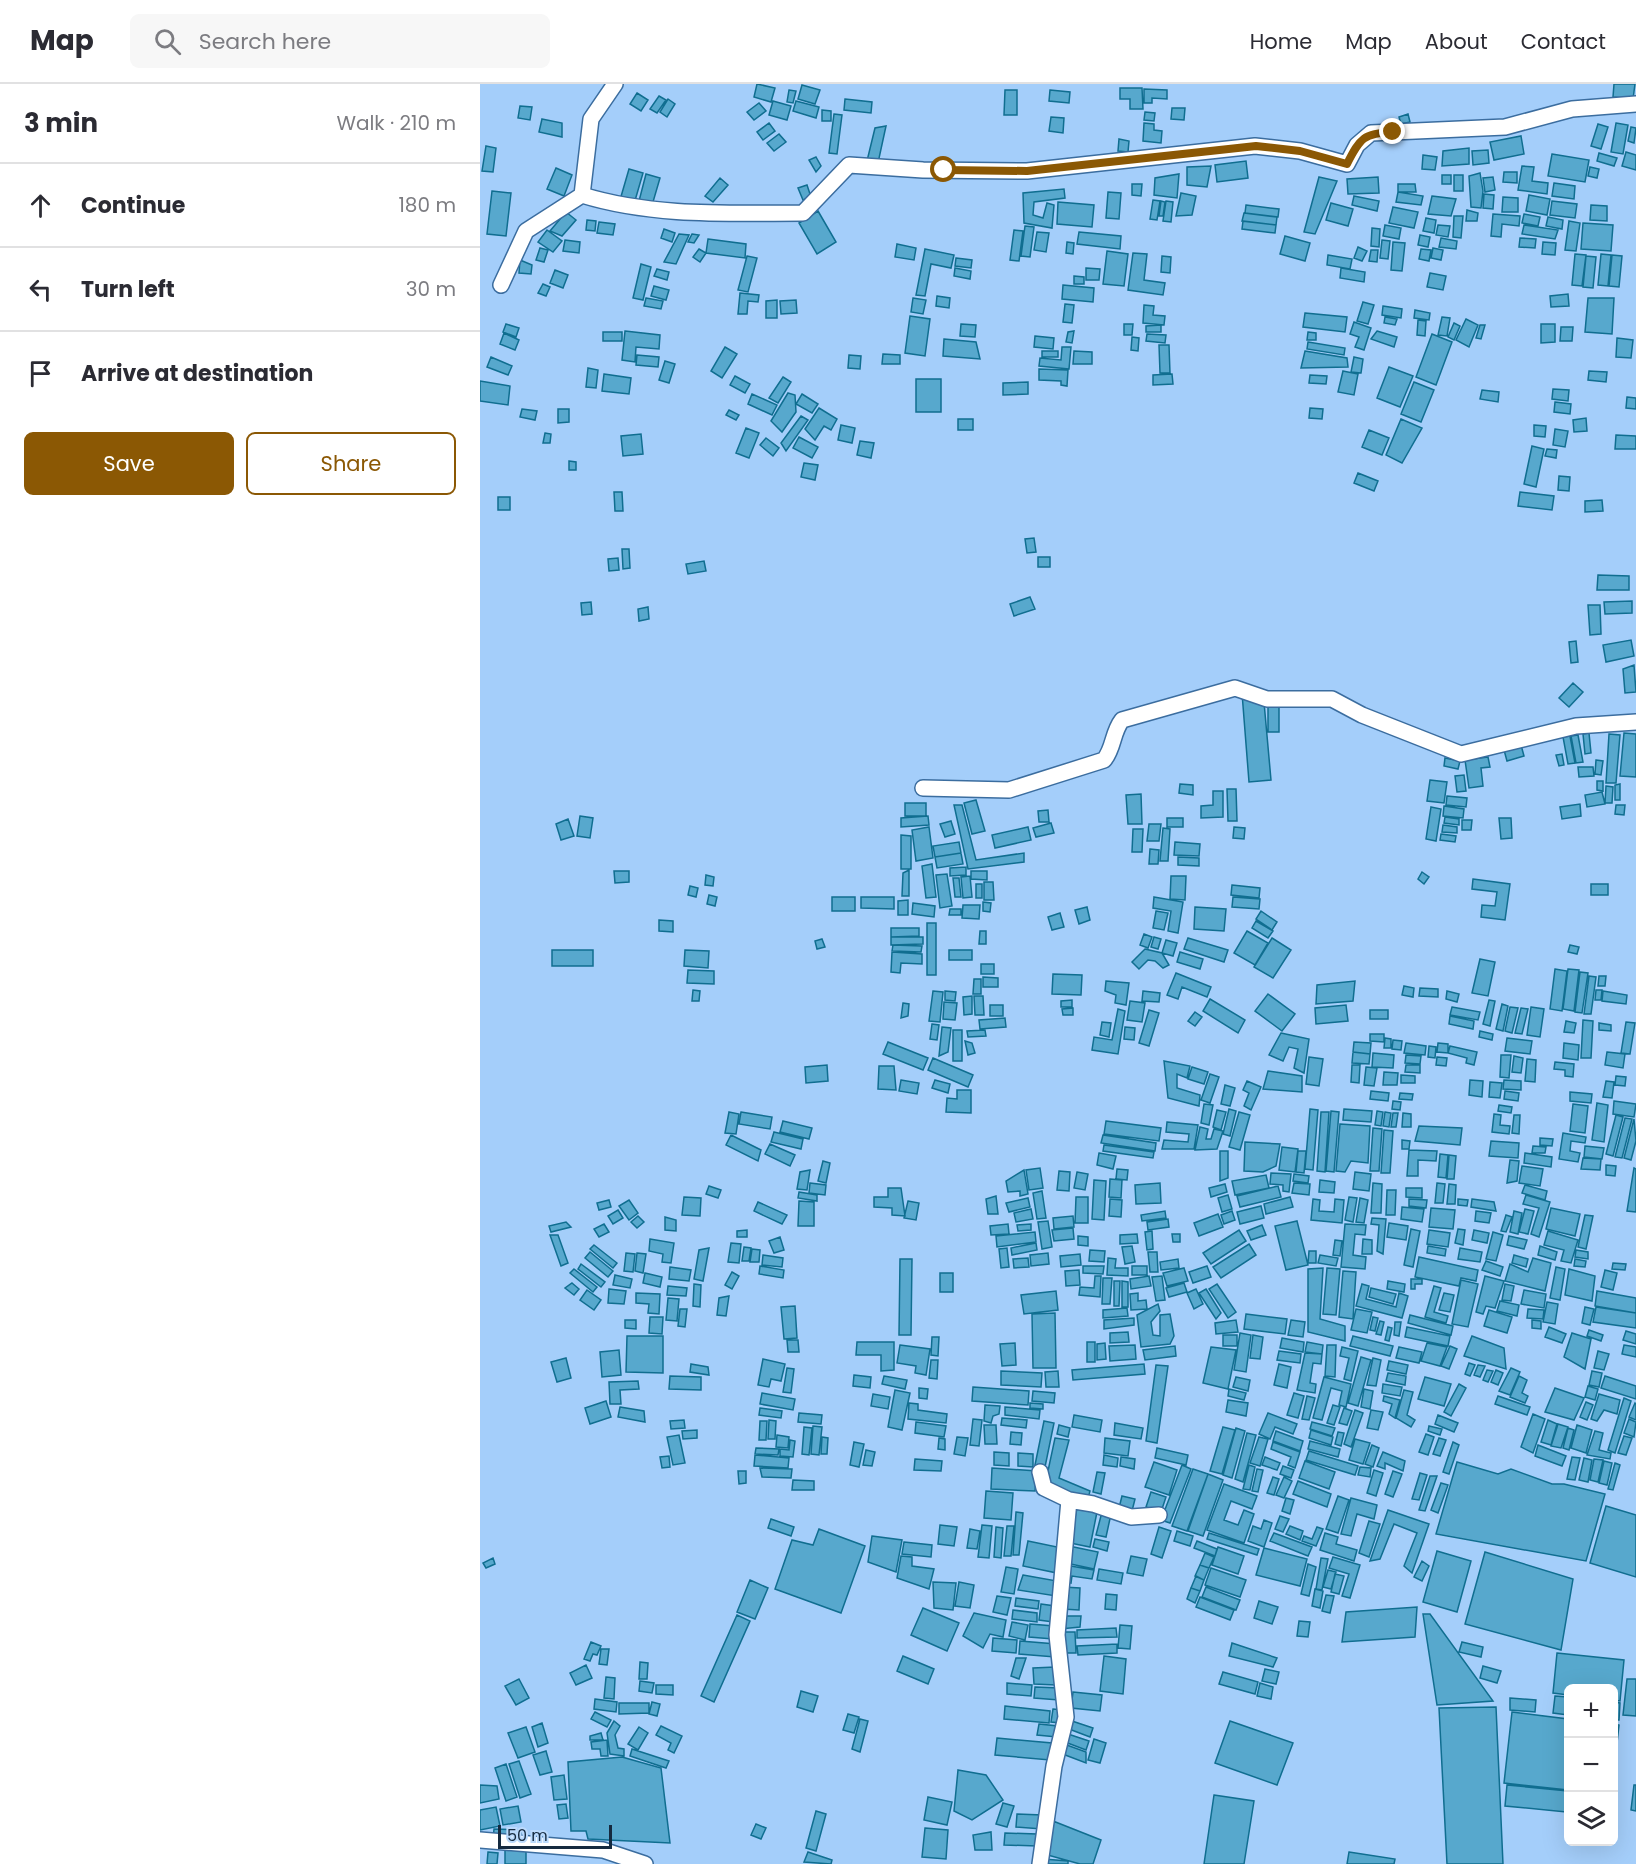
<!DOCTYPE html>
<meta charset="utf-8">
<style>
:root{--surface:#fff;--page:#f7f7f7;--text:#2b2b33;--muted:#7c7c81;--line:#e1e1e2;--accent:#8b5804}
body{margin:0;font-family:Poppins,sans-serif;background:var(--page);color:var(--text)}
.controls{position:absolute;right:18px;bottom:18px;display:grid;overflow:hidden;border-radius:9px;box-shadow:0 6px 24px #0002}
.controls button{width:54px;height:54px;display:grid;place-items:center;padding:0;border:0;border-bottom:2px solid var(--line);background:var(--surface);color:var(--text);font:30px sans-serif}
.scale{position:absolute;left:18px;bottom:15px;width:114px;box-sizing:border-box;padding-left:6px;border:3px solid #152a3f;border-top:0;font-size:16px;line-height:21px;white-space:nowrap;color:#152a3f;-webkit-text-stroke:4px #bbdafc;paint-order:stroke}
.stop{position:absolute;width:18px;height:18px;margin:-14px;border:4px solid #8b5804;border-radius:50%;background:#fff}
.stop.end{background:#8b5804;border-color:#fff;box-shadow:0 2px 6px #0008}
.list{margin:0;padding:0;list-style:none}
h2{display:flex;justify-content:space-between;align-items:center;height:78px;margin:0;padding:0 24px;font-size:26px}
h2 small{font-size:20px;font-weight:400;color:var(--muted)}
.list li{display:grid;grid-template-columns:39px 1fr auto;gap:18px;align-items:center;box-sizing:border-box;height:84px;padding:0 24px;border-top:2px solid var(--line)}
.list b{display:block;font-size:22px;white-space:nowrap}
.list em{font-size:20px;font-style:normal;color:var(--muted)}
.actions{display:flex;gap:12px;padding:18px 24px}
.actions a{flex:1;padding:14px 0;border:2px solid var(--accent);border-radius:9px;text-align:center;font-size:21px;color:var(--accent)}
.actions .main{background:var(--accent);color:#fff}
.icon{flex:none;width:33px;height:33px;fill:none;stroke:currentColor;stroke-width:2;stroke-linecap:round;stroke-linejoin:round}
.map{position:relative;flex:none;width:1156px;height:1780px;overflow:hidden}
header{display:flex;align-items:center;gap:36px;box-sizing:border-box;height:84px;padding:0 30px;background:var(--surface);border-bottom:2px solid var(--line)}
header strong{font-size:28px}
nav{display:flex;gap:33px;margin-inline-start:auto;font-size:21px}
.search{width:420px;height:54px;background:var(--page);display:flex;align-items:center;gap:15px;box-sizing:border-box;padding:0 21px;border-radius:9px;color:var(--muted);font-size:22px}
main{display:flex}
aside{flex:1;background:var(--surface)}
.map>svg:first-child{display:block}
</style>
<header>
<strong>Map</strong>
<div class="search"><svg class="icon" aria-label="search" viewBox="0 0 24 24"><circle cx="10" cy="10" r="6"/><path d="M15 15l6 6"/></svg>Search here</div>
<nav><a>Home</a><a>Map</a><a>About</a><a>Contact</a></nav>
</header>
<main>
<aside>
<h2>3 min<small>Walk · 210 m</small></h2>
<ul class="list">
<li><svg class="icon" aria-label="ahead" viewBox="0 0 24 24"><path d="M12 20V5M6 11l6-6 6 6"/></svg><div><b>Continue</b></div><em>180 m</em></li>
<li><svg class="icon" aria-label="left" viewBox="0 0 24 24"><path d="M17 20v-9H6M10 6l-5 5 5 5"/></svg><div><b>Turn left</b></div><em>30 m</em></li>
<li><svg class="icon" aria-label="arrive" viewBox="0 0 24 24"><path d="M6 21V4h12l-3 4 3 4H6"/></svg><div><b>Arrive at destination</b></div></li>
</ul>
<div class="actions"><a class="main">Save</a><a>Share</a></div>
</aside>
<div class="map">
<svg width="1156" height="1780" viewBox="0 0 1156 1780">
<rect width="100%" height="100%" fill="#a4cefa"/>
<path fill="#57a8cd" stroke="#106e90" stroke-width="1.5" d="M277,0L295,4L291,18L274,13Z
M1134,0H1155L1153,15L1133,13Z
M322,1L340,6L335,20L318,15Z
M640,4H662L663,25H650V15H640Z
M664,5L687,6V15L672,14V19H664Z
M309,6L316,7L313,19L307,18Z
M525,6H537V31H524Z
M570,6L590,8L589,19L569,17Z
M157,9L168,16L161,27L150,20Z
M179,12L186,16L177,29L170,25Z
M188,15L195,20L187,33L180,28Z
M365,15L392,18L391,29L364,26Z
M293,17L311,22L307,36L289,31Z
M316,17L339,23L336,34L313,27Z
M279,19L286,27L274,36L267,28Z
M40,22L52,23L50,36L38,34Z
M692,24H705L704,36L691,35Z
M342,26L351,27V37H342Z
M665,28L675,29L674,37L664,36Z
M354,30L362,31L357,70L349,69Z
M928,30L930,38L921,40L919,33Z
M571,33L584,34L583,49L569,47Z
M62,35L82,39V53L59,48Z
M289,39L295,47L283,56L277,48Z
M664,39L674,40V46L682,47L681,59L663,57Z
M1136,39L1148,41L1143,70L1131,68Z
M1118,40L1128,43L1121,65L1111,62Z
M406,42L398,79L387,77L395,44Z
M1151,43L1156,44L1154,59L1148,57Z
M299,50L306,58L294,67L287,59Z
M1041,52L1044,70L1014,76L1010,58Z
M639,55L649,57L648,68L638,67Z
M6,62L16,64L13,88L2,87Z
M989,64V80L962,82L963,67Z
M1008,66L1009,79L993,81L992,67Z
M1146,68L1156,71V86L1142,82Z
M1119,69L1137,74L1134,82L1117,77Z
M1072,70L1109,76L1105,98L1068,92Z
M943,71L957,73L955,86L942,85Z
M336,73L341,82L336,88L329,76Z
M766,77L768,94L737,98L735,81Z
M731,82L727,103L707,101V83Z
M1042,82L1054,83L1052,97L1068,99L1067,110L1038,106Z
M1110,83L1119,85L1117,94L1108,92Z
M76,84L92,91L84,112L67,105Z
M149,85L163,89L154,120L140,116Z
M1024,88H1037V99L1023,98Z
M1000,89L1003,107L1001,124L991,123L989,92Z
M166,90L180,94L173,118L159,117Z
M699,90L697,114L674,111L675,94Z
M962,91H971V100H962Z
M974,91H983V107H974Z
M839,93L857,97L835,150L824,148Z
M898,93L899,109L868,110L867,95Z
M1013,93L1015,106L1005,108L1003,94Z
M240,94L248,101L233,118L225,112Z
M1074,99L1095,102L1094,115L1072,112Z
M652,100H662L661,112L652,111Z
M918,100H935L936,108H918Z
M327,101L331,113L323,116L318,104Z
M584,105L585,114L554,118L553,131L563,134L567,119L574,121L572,144L544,139L543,109Z
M12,107L31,109L26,152L7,150Z
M628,108L641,109L639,135L626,134Z
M918,108L943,112L941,121L916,118Z
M701,109L716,112L712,131L696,132Z
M1004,110L1014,111L1013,125L1003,124Z
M1049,111L1070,115L1067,131L1046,127Z
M874,112L899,117L897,127L872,121Z
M952,112L976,115L971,132L948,130Z
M1023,113L1038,114V128H1022Z
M673,116L680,117L677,136L670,135Z
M681,117L685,118L683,132H679Z
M686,117L693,118L691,138L683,137Z
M1072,117L1097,120L1095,134L1070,131Z
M578,118L614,121L612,143L577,140Z
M851,119L873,125L868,142L846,136Z
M766,121L799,125L798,133L765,129Z
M1111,121L1127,122V137L1110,136Z
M913,123L938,128L934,144L909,139Z
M987,126L998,129L997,137H986Z
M338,127L356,158L337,170L319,139Z
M86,128L96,136L82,152L70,147Z
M764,129L797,133L796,141L762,137Z
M1013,130L1040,132L1039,142L1022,140L1021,153L1011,152Z
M1044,130L1060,133L1058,142L1042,139Z
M974,132H983L981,154L973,153Z
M1068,133L1083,136L1082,145L1066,142Z
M946,134L956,136L954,149L943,147Z
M107,136L116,137L115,147L106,146Z
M763,137L796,141L795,149L762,145Z
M1089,137L1100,139L1096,167L1085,166Z
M119,138L135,140L133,151L117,149Z
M1103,139L1133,141L1131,167L1101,165Z
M905,141L921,144L919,155L903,152Z
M958,141L970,142L968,153L956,151Z
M1044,141L1078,146L1075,155L1042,150Z
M545,142L554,143L550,173L541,172Z
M892,144L900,145L899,163L891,162Z
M184,145L195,149L192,158L181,154Z
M67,146L82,157L73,168L58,158Z
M534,146L543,147L539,177L530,176Z
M557,148L569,149L566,168L554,166Z
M599,148L641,152L640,165L597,160Z
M199,150L209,151L196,180L184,178Z
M212,150L219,151L214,159L208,158Z
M940,151L950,153L948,163L938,161Z
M805,152L830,159L825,177L800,170Z
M961,154L977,157L976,165L959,163Z
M1040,154L1056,155L1055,164L1039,163Z
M228,155L266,160L265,174L226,169Z
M85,156L100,158L99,169L83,167Z
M902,156L910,157L908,175L900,174Z
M587,158L594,159L593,170L586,169Z
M913,158L925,159L922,187L911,186Z
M1063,158L1076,159L1075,171L1062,170Z
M417,160L436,164L434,176L415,173Z
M878,163L887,167L882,177L874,174Z
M60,164L68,166L64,178L56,176Z
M953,164L963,166L961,176L951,174Z
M219,165L226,169L220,178L213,173Z
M445,165L474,171L471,184L451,180L445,212L436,211Z
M941,165L951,166L949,177L939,175Z
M891,166H898L897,178L889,177Z
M627,167L648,170L644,202L623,200Z
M653,169L667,170L664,196L685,199L683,211L648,206Z
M1095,170L1106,171L1102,202L1092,201Z
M1121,170L1131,171L1128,202L1118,201Z
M848,171L872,175L870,185L847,181Z
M1132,171L1142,172L1139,203L1129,202Z
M267,172L277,174L268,208L258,206Z
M682,172L691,173L690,189L681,188Z
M1106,172L1116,173L1113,204L1103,203Z
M476,174L492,176L491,184L475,182Z
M40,176L52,181L51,190L39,189Z
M161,180L171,183L163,216L153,214Z
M475,184L491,187L490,195L474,192Z
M606,184L620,185L619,196H606Z
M861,184L885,188L884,198L860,194Z
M177,185L189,188L187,196L174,192Z
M75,186L88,191L83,204L70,199Z
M950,189L966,192L963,206L947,203Z
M594,192L604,193V200H594Z
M63,200L70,203L66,212L58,209Z
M583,201L614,204L613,218L582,215Z
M174,202L189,206L186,216L171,212Z
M260,209L279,211L278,218L268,217L267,230H258Z
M1088,210L1089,222L1071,223L1070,212Z
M457,212L470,214L469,224L456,222Z
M166,214L183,217L181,225L164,222Z
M433,214L446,216L443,230L431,228Z
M1108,214H1134L1132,250L1105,248Z
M297,216V234H286V217Z
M316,216L317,229L301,230L300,217Z
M883,218L894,221L888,240L877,237Z
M585,220L594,221L592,239L583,238Z
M664,221L674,222L673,231L685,232L684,241L663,239Z
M903,222L922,225L921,234L902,231Z
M935,226L950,229L949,236L934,234Z
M825,229L867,233L865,248L823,243Z
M430,232L450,235L445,272L425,269Z
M905,233L917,235L915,241L904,239Z
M962,233L970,234L967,252L958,251Z
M986,235L998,241L989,263L976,256Z
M938,236L946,237L945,252L937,251Z
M874,238L891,244L884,266L875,263L879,253L870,250Z
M974,239L980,242L974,256L968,253Z
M26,240L39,244L36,253L23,248Z
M481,240L496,241L495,253L480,252Z
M644,240H653L652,251H644Z
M1061,240H1075V258L1061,259Z
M681,241V248H666V242Z
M1000,241H1005L1001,255L996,254Z
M1081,243H1093L1092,257H1080Z
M145,247L180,251L179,265L156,263L155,278L142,276Z
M594,247L592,259L586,258L588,248Z
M897,247L917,253L914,263L891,255Z
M123,248H142V257H123Z
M828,248L836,249V256H827Z
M24,249L39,256L35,266L20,260Z
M667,250L686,251L685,259L666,257Z
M952,250L972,258L956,301L936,293Z
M555,252L574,254L573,265L554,263Z
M652,253L659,254L658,267L651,266Z
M1137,254L1153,256L1151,274L1136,273Z
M464,255L496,258L500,275L463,272Z
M828,258L865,264L864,271L827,265Z
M679,261H689L690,289H680Z
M245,263L257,270L242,294L231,287Z
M582,263H591L589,285L559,282L560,274L581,276Z
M562,267H578V273H562Z
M594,267L612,268V280H593Z
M825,267L867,274L868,283L821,284Z
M403,270L420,271V280H402Z
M157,271L179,273L178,283L156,281Z
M369,271L381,272L380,285L368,284Z
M11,273L32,282L28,291L7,283Z
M874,273L883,275L881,289L871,288Z
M185,277L195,280L189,299L179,296Z
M909,283L933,292L920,323L897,314Z
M108,284L118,286L116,304L106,303Z
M559,285L588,286L587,302L581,301V297L559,296Z
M863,287L878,290L874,311L858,308Z
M1109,287L1127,288L1126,298L1108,296Z
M124,290L151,294L149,310L122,307Z
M692,290L693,300L673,301V291Z
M830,291L847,292L846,300L829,299Z
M255,292L270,300L265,309L250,301Z
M303,293L311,298L298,319L289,314Z
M436,295H461V328H436Z
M0,297L30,302L28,321L0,317Z
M548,298V310L523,311V299Z
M934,298L954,306L941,338L921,330Z
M1073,305L1089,306L1088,317L1072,315Z
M1002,306L1019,308L1018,318L1000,315Z
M308,309L315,311L316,328L302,348L291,337Z
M272,310L297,321L292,331L268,320Z
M322,310L338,320L332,329L316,320Z
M1147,313L1156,314V325L1146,324Z
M1075,318L1091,320L1090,330L1074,328Z
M339,324L357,335L351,346L344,342L335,356L325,345Z
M830,324L843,325L842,335L829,334Z
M42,325L57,327L55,336L40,333Z
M78,325H89V338L78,339Z
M249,326L259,331L256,336L246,331Z
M321,332L328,336L306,367L301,359Z
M1106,334L1107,347L1094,348L1093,336Z
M478,335H493V346H478Z
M921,335L942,344L922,379L906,371Z
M361,341L375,344L372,359L358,356Z
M1054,341L1066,342L1065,353L1054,352Z
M266,344L279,349L269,374L256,369Z
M1075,345L1088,347L1085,363L1073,361Z
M889,346L909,354L902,371L882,363Z
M65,349L71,350L70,359H63Z
M161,350L163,370L143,372L141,352Z
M1136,351L1156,352V365H1135Z
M319,353L338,363L332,374L313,364Z
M286,354L299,364L293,372L280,361Z
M380,357L394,359L391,374L377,371Z
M1052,362L1064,365L1056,403L1044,400Z
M1067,365L1077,366L1076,374L1065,372Z
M89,377L96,378V386H89Z
M324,379L338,381L335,396L321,393Z
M878,389L898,397L894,407L874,399Z
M1079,392L1090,393L1089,407L1078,406Z
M134,408H142L143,427H135Z
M1040,408L1074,412L1072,426L1038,422Z
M18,413H30V426H18Z
M1122,416L1123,427L1105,428V417Z
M554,454L556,468L547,469L545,455Z
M142,465H149L150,484L143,485Z
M558,473H570V483H558Z
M138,474L139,486L129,487L128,475Z
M224,477L226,487L208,490L206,480Z
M1118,491L1149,492V506H1117Z
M550,513L555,525L534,532L530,520Z
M1152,517V529L1125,530L1124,518Z
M111,518L112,530L102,531L101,519Z
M1108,521H1120L1121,550L1110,551Z
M168,523L169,535L159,537L158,525Z
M1151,556L1154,572L1126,578L1123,561Z
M1096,557L1098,578L1091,579L1089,558Z
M1154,581L1156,608L1145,609L1143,585Z
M1093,599L1103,608L1089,623L1079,614Z
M783,607L791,696L769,698L762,609Z
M788,623H799V648H788Z
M1109,649L1111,669L1105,670L1103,650Z
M1144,649L1156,650V693L1140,692Z
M1129,650L1140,651L1136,699H1126Z
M1098,651L1103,678L1096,679L1091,652Z
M1090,652L1095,679L1088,680L1083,653Z
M1041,661L1044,672L1027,677L1024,666Z
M1082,670L1084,681L1079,682L1076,671Z
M1008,673L1010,683L1001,684L1003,702L989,704L985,676Z
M965,674L980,677L978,685L964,682Z
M1116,676L1123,677L1121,691L1115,690Z
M1098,683H1113L1114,692L1099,693Z
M984,691L986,707L977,708L975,692Z
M950,696L967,698L964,719L947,717Z
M1117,697H1123V707L1117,706Z
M700,700L713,701V711L699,709Z
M1140,700V716H1135V701Z
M1126,702L1133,703L1132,719H1125Z
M747,705H756L757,737H748Z
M733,707H743V733L721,734V722L733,721Z
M1122,708L1125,720L1107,723L1105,711Z
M661,710L662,740H648L646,711Z
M967,712L987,714L986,723L966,721Z
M496,716L505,747L492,750L484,719Z
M425,719H446V732H425Z
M1100,720L1101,732L1082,735L1080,723Z
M474,721H482L496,776L544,769V778L488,785Z
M1136,721H1145L1144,731L1135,730Z
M964,722L984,725L983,734L963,732Z
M951,723L961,725L956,757L946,755Z
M568,726L569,738H559L558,727Z
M100,732L113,734L110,754L97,752Z
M448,732L449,741L421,743V734Z
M965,733L979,735V741L964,739Z
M687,734H703V743H687Z
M1019,734H1031L1032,754L1021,755Z
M88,735L94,752L81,756L76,740Z
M982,736H992L991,746H982Z
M471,737L475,750L465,753L460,740Z
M571,739L574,749L556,753L553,744Z
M669,740H681L679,757H667Z
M963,741L977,743V749L962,748Z
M449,743L453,774L436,777L432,746Z
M548,743L551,756L515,764L512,751Z
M754,743L765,744L764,755L753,754Z
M683,744L690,745L688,777H680Z
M653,745H663L662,768H652Z
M961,750L976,752L975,758L960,756Z
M421,751L431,752V785H421Z
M479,758L481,769L455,773L453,762Z
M695,758L720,760L719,772L694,771Z
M670,765L679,766L678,780H669Z
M481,769L483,780L457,784L455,773Z
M698,773L719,774V782L698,781Z
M452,780L456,813L446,814L442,782Z
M486,783V791L470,792V784Z
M429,786V812H422L423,789Z
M134,787H149V798L135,799Z
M491,787H507V796L491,795Z
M942,788L949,793L944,800L938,795Z
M467,790L472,822L460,824L456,791Z
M226,791L234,793L233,802L225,801Z
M490,792L492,813L483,814L481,793Z
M691,792H706L705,816L690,815Z
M473,794H479L481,813H475Z
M993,795L1030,800L1025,836L1001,833L1002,821L1015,822L1017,808L992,805Z
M504,798H513L514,816H504Z
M496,800H502V814H496Z
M1111,800H1128V811H1111Z
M752,801L780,804L779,814L751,811Z
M210,802L218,804L216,813L208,811Z
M229,811L237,813L235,822L227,820Z
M352,813H375V827H352Z
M381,813H414V825L381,824Z
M674,813L703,818L698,849L688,847L691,827L673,824Z
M753,813L780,815L779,825L752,823Z
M428,816V831H418V817Z
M503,818L511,819L510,828L503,827Z
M433,819L455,822L454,833L432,830Z
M483,821H500L499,835L482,834Z
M607,823L610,836L599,840L595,826Z
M715,823L746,825L744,847L714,845Z
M470,825H481V831H469Z
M676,827L688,829L684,846L673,844Z
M781,827L797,838L792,846L776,835Z
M580,829L584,843L572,846L568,833Z
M179,836L193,837V848L179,847Z
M776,837L793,847L788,854L772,844Z
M447,839H456V891H447Z
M411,844H439V852L411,853Z
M500,847H506V860H499Z
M767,847L788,859L775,881L754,869Z
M664,850L672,853L668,864L660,861Z
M411,853H443V860L411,861Z
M674,853L681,855L678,865L671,863Z
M708,854L748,866L744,878L704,865Z
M792,854L811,866L793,894L774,883Z
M342,855L345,863L337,865L335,857Z
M686,856L697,859L693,872L682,869Z
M413,861L442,862L441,868L412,867Z
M1090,861L1099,863L1097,870L1088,868Z
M665,865L682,869L689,881L683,884L675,877L668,876L659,885L652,878Z
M72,866H113V882H72Z
M205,866L229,867L228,884L204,882Z
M469,866H492V876H469Z
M412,868L442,870V880L421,879L420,889L411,888Z
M700,868L723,875L720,885L697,878Z
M1000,875L1015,878L1008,912L992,909Z
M501,880H514V890H501Z
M1075,885L1087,887L1082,927L1070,925Z
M1088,885L1099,886L1094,927L1083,925Z
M208,886L234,887V900L207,899Z
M1100,888L1108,889L1102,929L1095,928Z
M696,889L731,903L727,913L702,903L698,915L687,911Z
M573,890L602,891L601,911L572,910Z
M1109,892L1116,893L1111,930H1104Z
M1119,892H1126L1125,902H1118Z
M503,893L518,894V903H503Z
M494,895H501V910H493Z
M626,897L649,899L646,921L635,919L636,911L625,907Z
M875,897L873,917L836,920L837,901Z
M924,902L934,904L933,913L922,911Z
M940,904L958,905V913L939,912Z
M213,906L220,907L219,917H212Z
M1116,906H1122L1121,916H1115Z
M453,907L463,908L460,938L449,937Z
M465,907L476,908L475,917L465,916Z
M663,907L680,909L679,918L662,917Z
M967,907L979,910L977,918L966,915Z
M1123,907L1147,911L1146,920L1122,917Z
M788,910L815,930L802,947L775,927Z
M492,912V930L484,931L483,913Z
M494,912H503L504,931H495Z
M730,915L765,936L758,949L723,927Z
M592,916V923H581V917Z
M1009,916L1015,917L1010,942L1003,940Z
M650,917L665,919L662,938L647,936Z
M464,918L477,919L475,936L463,935Z
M423,919L429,920L428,932L421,934Z
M1022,920L1028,922L1023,947L1016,945Z
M510,921H523V932H510Z
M866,921L868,937L836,940L835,924Z
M972,923L1000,928L998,936L970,931Z
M1030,923L1038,924L1032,949L1025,947Z
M1051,923L1064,925L1060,953L1047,951Z
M593,924V931H583L582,925Z
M1041,924L1048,925L1042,950L1035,949Z
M638,925L645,927L638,970L612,966L614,953L632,956Z
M669,926L679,929L669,962L659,959Z
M890,926H908V935H890Z
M715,928L722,933L715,942L708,937Z
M970,932L994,937L993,945L969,940Z
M525,934L526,943L500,945L499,936Z
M1103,936L1113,937L1111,974H1101Z
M1086,937L1096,939L1094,949L1084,948Z
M622,938L631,939L629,953L620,951Z
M1146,938L1155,939L1150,970L1141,969Z
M1119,939L1131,941V947L1119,946Z
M452,940L459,941L457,956L450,955Z
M462,943L471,944L468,968L459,972Z
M645,943L655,944L654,956L644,955Z
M473,946H482V977H473Z
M505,946L506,952L488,953L487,947Z
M1000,947L1013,950L1012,956L999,953Z
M801,949L829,955L824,989L814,984L818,965L809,963L803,977L789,971Z
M890,950H904V958L890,957Z
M905,954L911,955V964H904Z
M1027,954L1052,957L1050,970L1025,967Z
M913,956L922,957L921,966L912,965Z
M485,957L492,959L495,969L488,971Z
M408,958L448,974L443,986L403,970Z
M874,958L891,959L890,970L873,968Z
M926,959L946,962L945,971L924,969Z
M958,959L968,960V969L957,968Z
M1084,959L1099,961L1098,976L1083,974Z
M949,962L956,963L955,974L948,973Z
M970,962L997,968L994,981L986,979L987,974L968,969Z
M873,968L890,970L889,980L872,979Z
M1127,968L1145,970L1143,984L1125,981Z
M893,969L914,971L913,984L892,983Z
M926,971L941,972L940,980L925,979Z
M1021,971H1031L1029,994L1020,993Z
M1034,972L1043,974L1041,989L1032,988Z
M829,973L843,975L839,1002L826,1000Z
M957,973L967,974L966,982L956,981Z
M453,974L493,991L488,1003L448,986Z
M1047,975L1056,976L1055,998L1045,997Z
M684,977L710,982L707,994L697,990V1004L720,1011L719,1022L688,1014Z
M1075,978L1094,980L1093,993L1085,992V986L1074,985Z
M347,981L348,997L326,999L325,983Z
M872,981H880L879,999L871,998Z
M926,981H940V989L925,988Z
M399,982H414L416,1006L398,1005Z
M712,983L728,988L724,1000L708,995Z
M886,983L897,984L894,1002L884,1001Z
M788,987L822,992V1008L783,1005Z
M904,988L918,989L917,1001H903Z
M730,990L739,993L730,1019L721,1016Z
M921,991L935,992V999H921Z
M1136,992L1146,993L1145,1002L1135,1001Z
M421,996L439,999L437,1010L419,1007Z
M455,996L470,1000L468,1009L452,1004Z
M990,996L1003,997L1002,1013L989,1011Z
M1024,996L1041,997V1006L1023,1005Z
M767,997L781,1003L771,1026L764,1022L769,1009L763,1006Z
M1126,997L1134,998L1132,1014L1123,1013Z
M1010,998L1022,999L1020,1014L1009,1013Z
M745,1001L755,1004L750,1022L741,1020Z
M477,1006H491V1029L466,1028L467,1014L477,1015Z
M891,1007L909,1009L908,1017L890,1015Z
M1025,1007L1039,1009L1038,1017L1024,1015Z
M1090,1008L1112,1010L1111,1019L1090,1017Z
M920,1009L933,1010L932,1016L919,1015Z
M913,1017L921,1018L920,1026L912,1025Z
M1134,1017L1156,1020L1154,1033L1133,1030Z
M1117,1019L1128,1021L1124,1058L1112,1056Z
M724,1020L733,1021L729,1041L721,1039Z
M1093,1020L1108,1022L1105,1049L1090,1047Z
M1019,1021L1032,1023L1031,1029L1018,1027Z
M749,1025L756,1027L750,1052L743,1050Z
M830,1025L838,1026L833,1086L825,1085Z
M864,1025L892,1027L891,1038L863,1036Z
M737,1026L746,1028L741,1046L733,1043Z
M851,1027L859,1028L854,1088L846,1087Z
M897,1027L903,1028L901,1042L895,1041Z
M249,1028L259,1030L256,1050L245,1049Z
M261,1028L292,1033L290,1045L259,1040Z
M759,1028L770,1031L760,1066L749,1063Z
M841,1028H849L845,1088L837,1087Z
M905,1028L911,1029L909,1043L903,1042Z
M913,1029H918L916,1043H911Z
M923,1029L931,1030V1043H922Z
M1014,1030L1021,1031L1020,1041L1030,1042L1029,1050L1012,1048Z
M1034,1031H1040L1039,1050L1032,1049Z
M1136,1031L1143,1033L1133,1072L1126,1070Z
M1145,1034L1152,1035L1142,1074L1135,1073Z
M1154,1035L1156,1057L1151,1076L1144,1074Z
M303,1037L332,1044L329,1055L300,1048Z
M626,1037L681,1044L679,1057L624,1050Z
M687,1038L718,1041L714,1065H682L684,1056L708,1058L709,1050L686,1048Z
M860,1040L890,1042L888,1079L871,1077L865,1088L856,1087Z
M939,1042L982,1044L980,1061L935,1057Z
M720,1043L728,1045L726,1055H731L734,1045L743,1047L737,1065L715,1066Z
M893,1044L902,1045L899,1087H890Z
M904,1046L913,1047L910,1089H901Z
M294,1048L323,1055L321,1065L291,1058Z
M1083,1049L1106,1053L1105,1059L1091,1057L1090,1067L1100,1069L1098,1078L1079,1075Z
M251,1051L281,1066L278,1077L246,1061Z
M623,1051L676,1059L675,1067L621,1059Z
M1060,1054L1073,1055L1072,1062L1060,1061Z
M922,1056L930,1057L929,1065H922Z
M1011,1057L1039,1059L1038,1074L1009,1072Z
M765,1058L800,1060L796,1082L783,1088L764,1087Z
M290,1060L315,1071L310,1082L285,1070Z
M624,1061L674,1068L673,1074L623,1067Z
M1053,1062L1066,1063L1065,1069H1052Z
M1105,1062L1124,1064L1122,1075L1104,1073Z
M802,1063L818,1065L815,1088L799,1086Z
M929,1066L957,1067L956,1077L938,1076V1092H927Z
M740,1067H748V1094L740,1097Z
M818,1067H826L824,1089L816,1088Z
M619,1069L636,1072L633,1085L617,1081Z
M1045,1069L1072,1073L1071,1083L1044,1079Z
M960,1070L968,1071L966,1094L958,1093Z
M969,1071L976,1072L974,1095H967Z
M1103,1074L1121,1075L1120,1086L1101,1085Z
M1030,1076L1039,1077L1037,1097L1027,1099Z
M343,1077L350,1079L346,1099L338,1097Z
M1126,1081L1136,1082L1135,1092L1126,1091Z
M1042,1082L1063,1085L1060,1102L1039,1099Z
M560,1084L563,1104L549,1106L546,1086Z
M1154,1084L1156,1085V1128L1147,1127Z
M637,1085L648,1086L647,1096L636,1095Z
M330,1086L327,1106L317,1105L320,1088Z
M544,1086L548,1110L540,1112V1107L528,1108L526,1097Z
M579,1087L590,1088L589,1107L577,1106Z
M597,1088L608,1090L605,1106L594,1104Z
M875,1088L891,1090L889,1107L873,1105Z
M791,1089L811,1090L809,1108L803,1107V1101L790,1100Z
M814,1090L829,1092L828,1099L813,1097Z
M786,1091L789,1104L755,1111L752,1097Z
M630,1095L642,1096L641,1114L629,1113Z
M614,1096L626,1097L624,1136L612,1135Z
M840,1096L855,1098L854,1109L839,1108Z
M330,1099L346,1101L345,1111L329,1109Z
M680,1099L681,1119L656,1120L655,1101Z
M814,1099L830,1100L829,1111L812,1109Z
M893,1099L902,1100L901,1129H891Z
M957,1099L965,1100L963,1119H955Z
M745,1100L747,1108L731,1113L729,1104Z
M969,1100L976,1101L975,1120H967Z
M1045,1101L1067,1107L1065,1116L1042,1109Z
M229,1102L241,1106L238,1114L226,1110Z
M798,1102L801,1113L760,1123L757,1112Z
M408,1104H421L425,1132L412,1131V1124L394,1123V1113H408Z
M926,1104H942V1114L926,1113Z
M907,1106H916L915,1131H906Z
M562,1107L566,1134L557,1135L553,1109Z
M319,1108L337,1111V1117L318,1114Z
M748,1111L752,1125L742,1128L738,1114Z
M1046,1111L1070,1118L1059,1153L1051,1150L1059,1124L1043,1120Z
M516,1112L518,1130H508L506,1115Z
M204,1113L221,1114L220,1132L202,1131Z
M596,1113H608V1139H595Z
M810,1113L813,1123L786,1130L784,1120Z
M869,1113L877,1114L873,1138L865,1136Z
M548,1114L550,1123L529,1128L526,1119Z
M880,1114L888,1116L884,1139L876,1138Z
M630,1115L642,1116L641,1133L629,1132Z
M833,1115L840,1116L839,1127L854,1128L855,1115L864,1116L862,1139L831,1136Z
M929,1115L947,1116L946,1124L929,1122Z
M978,1115L988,1116L987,1122L978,1121Z
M992,1115L1014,1118L1016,1127L991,1123Z
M129,1116L131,1123L119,1126L117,1119Z
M149,1116L158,1129L149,1136L139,1122Z
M319,1117L334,1118V1142H318Z
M428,1117L439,1119L436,1136L424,1134Z
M278,1118L307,1131L302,1140L274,1127Z
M781,1122L784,1134L760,1140L757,1128Z
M922,1123L944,1125L942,1138L921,1135Z
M951,1124L975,1126L973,1145L949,1143Z
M1071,1124L1100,1130L1095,1152L1066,1145Z
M551,1125L553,1135L536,1138L534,1129Z
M1045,1125L1054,1127L1048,1150L1039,1148Z
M138,1126L143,1134L133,1140L128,1132Z
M685,1127L686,1134L662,1137L661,1131Z
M752,1127L755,1136L744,1140L741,1131Z
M996,1127L1011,1129L1009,1139L995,1137Z
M1034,1127L1042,1129L1038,1150L1030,1148Z
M738,1130L743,1143L719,1152L714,1139Z
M1026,1131L1032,1133L1026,1148L1021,1147Z
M1105,1131L1113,1132L1106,1165L1098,1163Z
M158,1132L164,1138L157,1144L151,1138Z
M593,1132L594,1143L574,1145L573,1134Z
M185,1133L196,1136V1147L185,1146Z
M892,1134L906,1135L903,1170L897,1167L899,1141L891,1140Z
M688,1135L689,1143L668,1146L667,1138Z
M568,1137L572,1163L562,1165L558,1138Z
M817,1137L828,1181L806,1186L795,1142Z
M86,1138L91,1143L71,1148L69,1142Z
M909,1139L928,1142L926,1156L907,1153Z
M124,1140L129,1148L119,1153L114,1145Z
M528,1140L529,1150L511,1151L510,1142Z
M551,1140V1146L538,1147L537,1141Z
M865,1140L886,1141L885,1151L875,1150L873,1171L886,1173L885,1185L861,1183Z
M782,1141L786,1151L771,1156L767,1147Z
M593,1144L594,1155L574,1157L572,1146Z
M931,1145L940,1147L933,1183L924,1181Z
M978,1145L985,1146L983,1161L975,1159Z
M267,1146V1153H257V1147Z
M759,1146L766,1157L731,1180L723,1169Z
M949,1146L970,1149L968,1163L947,1160Z
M994,1146L1009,1149L1007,1159L992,1156Z
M672,1147L673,1165L667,1166L665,1148Z
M1068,1147L1098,1156L1091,1179L1081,1177L1084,1166L1064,1161Z
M555,1148L556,1158L517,1163L516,1152Z
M1013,1148L1023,1151L1016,1177L1006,1175Z
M657,1150L658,1159L640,1160V1151Z
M692,1150H700V1158H693Z
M70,1151H78L88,1179L81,1182Z
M598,1152L608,1153V1162L598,1161Z
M1029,1152L1047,1156L1044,1165L1027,1161Z
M300,1153L304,1166L294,1169L289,1157Z
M170,1155L194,1159L191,1179L182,1178L183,1170L169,1167Z
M883,1155L892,1156V1170H882Z
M855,1156L862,1157L860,1172L853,1171Z
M251,1159L261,1160L259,1179L248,1178Z
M556,1159L557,1166L532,1171L531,1164Z
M769,1160L776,1171L741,1194L733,1183Z
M114,1161L137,1179L133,1184L110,1165Z
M652,1162L655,1178L645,1180L642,1163Z
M948,1162L966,1165L965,1172L947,1169Z
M1060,1162L1077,1168L1075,1176L1058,1171Z
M264,1163L271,1164L269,1177H262Z
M229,1164L223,1197L214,1195L219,1166Z
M527,1164L529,1183L521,1184L519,1165Z
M980,1164L1002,1168L1000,1178L978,1175Z
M272,1165L280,1166L279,1178H270Z
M610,1166L625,1167L624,1178L609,1177Z
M1096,1166L1108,1168V1175L1095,1173Z
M829,1167H836V1179H828Z
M110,1168L133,1187L128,1193L105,1174Z
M668,1168H677L678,1188H670Z
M146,1169L155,1170L153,1188L144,1187Z
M157,1169L166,1170L163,1189L155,1187Z
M568,1169L569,1180L551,1182L550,1171Z
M600,1170L601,1181L581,1183L580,1172Z
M283,1171L303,1174L302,1183L282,1181Z
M840,1171L858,1174L856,1182L838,1179Z
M1034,1171L1048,1175L1046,1183L1032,1179Z
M939,1173L998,1186L996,1197L981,1194L979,1202L935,1193Z
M548,1174L549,1183L534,1184L533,1175Z
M628,1174L636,1175L635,1184H648V1192L627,1191Z
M1053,1174L1071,1179L1065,1207L1025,1197L1030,1180L1048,1188Z
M420,1175H432L431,1251H419Z
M698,1175L699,1184L681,1186L680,1178Z
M1095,1175L1106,1177L1105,1183L1094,1182Z
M1006,1177L1023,1183L1020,1192L1002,1186Z
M1133,1179L1146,1180L1145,1186L1132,1185Z
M101,1180L125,1198L121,1203L98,1185Z
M280,1182L304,1186L303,1194L279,1190Z
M603,1182H624L623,1190L603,1189Z
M652,1182H667V1191H652Z
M727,1182L731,1193L713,1199L709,1188Z
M190,1183L211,1186L209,1197L189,1195Z
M1076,1183L1085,1185L1080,1216L1070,1214Z
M704,1184L708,1197L687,1202L683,1189Z
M843,1184L840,1235L865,1242V1257L828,1248V1185Z
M847,1184L860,1185L856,1231L843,1230Z
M94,1185L117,1203L113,1208L90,1189Z
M1089,1185L1115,1192L1112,1217L1085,1211Z
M599,1186L600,1201L586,1202L585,1187Z
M1125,1186L1137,1189L1133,1206L1121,1203Z
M863,1187L876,1188L873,1235L859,1233Z
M252,1188L259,1192L252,1205L245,1201Z
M165,1189L182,1193L180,1203L163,1199Z
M460,1189H473V1208H460Z
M135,1191L152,1195L150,1204L133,1201Z
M615,1192H621L620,1213L599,1211L600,1203L614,1204Z
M669,1192L671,1202L651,1205L650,1195Z
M682,1192L685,1216L676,1217L672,1193Z
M1005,1192L1024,1197L1015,1224L1006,1222L1003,1230L996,1228Z
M623,1194H632L630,1220H622Z
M931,1195H942V1200H935V1205H931Z
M981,1196L998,1200L988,1243L972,1240Z
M634,1197H640L639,1222H634Z
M642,1197L648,1198V1223H642Z
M908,1197L925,1200L924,1208L907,1205Z
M92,1199L99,1205L94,1211L85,1204Z
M704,1199L707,1208L689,1213L686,1204Z
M214,1200L221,1201L220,1223L213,1222Z
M737,1200L756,1228L748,1234L729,1205Z
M882,1200L889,1202L886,1215L916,1223L919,1209L928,1212L922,1234L876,1222Z
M1025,1200L1034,1202L1031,1217L1022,1216Z
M188,1202L207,1204L206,1212L187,1211Z
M954,1202L961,1204L954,1228L968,1232L966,1239L945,1233Z
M891,1204L916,1210L913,1220L889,1213Z
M129,1205L146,1207L144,1220L128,1219Z
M716,1205L723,1220L714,1225L707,1209Z
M726,1205L741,1229L736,1235L719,1209Z
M107,1206L121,1216L114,1226L100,1216Z
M1044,1206L1066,1210L1064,1224L1041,1220Z
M576,1207L578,1226L544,1230L541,1211Z
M1117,1207L1156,1214V1229L1115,1222Z
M156,1209L180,1210L179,1230L168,1229L169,1220L156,1219Z
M658,1209V1217L666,1216L667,1225L651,1226L650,1210Z
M964,1209L974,1211L970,1228L959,1226Z
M249,1212L246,1232L237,1231L239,1214Z
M188,1214L199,1215L197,1237L186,1236Z
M1020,1217L1039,1221L1037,1232L1017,1227Z
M1067,1218L1078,1220L1075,1240L1063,1238Z
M678,1220L680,1227L671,1238L673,1251L680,1252V1231L690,1230L694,1252L690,1260L661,1263L657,1231Z
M315,1222L317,1254L304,1255L301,1223Z
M1105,1223L1114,1225L1110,1241L1102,1239Z
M1116,1223L1156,1229V1244L1113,1238Z
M647,1224L648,1232L623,1234V1226Z
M200,1225H207L205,1243L198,1242Z
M876,1225L892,1228L887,1249L871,1246Z
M1048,1225L1064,1226L1063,1235L1047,1234Z
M1009,1226L1032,1233L1027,1249L1004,1242Z
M575,1229L576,1284H553L552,1230Z
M766,1230L807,1235L805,1250L764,1245Z
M930,1231L973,1242L971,1251L928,1239Z
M170,1233H183L182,1250L169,1249Z
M893,1233L898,1234L895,1247L890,1246Z
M654,1234V1241L624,1245V1236Z
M145,1236H156V1245L145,1244Z
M756,1236L758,1248L736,1250L735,1239Z
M811,1236L825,1238L823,1253L808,1251Z
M1052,1236L1061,1237V1245L1052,1244Z
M900,1237L904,1238L901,1251L896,1250Z
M915,1238H921L919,1252L914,1251Z
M908,1243L912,1244L909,1257L905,1256Z
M927,1243L970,1252L968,1262L925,1253Z
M1069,1243L1086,1250L1082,1259L1065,1253Z
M1109,1246L1123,1251L1121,1257L1107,1252Z
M1146,1247L1156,1250V1260L1143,1256Z
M648,1248L649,1258L630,1259V1249Z
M760,1249L771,1251L766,1288L754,1286Z
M1092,1249L1111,1255L1105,1285L1084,1273Z
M743,1251H757V1262H743Z
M773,1251L783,1253L780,1275L770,1274Z
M147,1252H183V1289L146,1288Z
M873,1252L913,1262L910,1272L870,1262Z
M992,1252L1024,1264L1026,1285L984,1272Z
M452,1253H459L458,1272L451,1271Z
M802,1254L824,1258L823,1268L800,1264Z
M307,1256H318L319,1268H308Z
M377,1258H414V1286L401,1287V1271H376Z
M607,1258H615V1278H607Z
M827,1258L843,1261L842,1270L825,1268Z
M535,1259L536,1281L522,1282L520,1260Z
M625,1259L626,1275L617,1276V1260Z
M947,1259L967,1263L960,1282L941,1277Z
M420,1261L450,1265L446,1291L435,1289L436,1282L417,1279Z
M655,1261L656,1275L630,1277L629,1262Z
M847,1261H856L855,1293L845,1292Z
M1144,1261L1156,1263V1273L1142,1270Z
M695,1262L696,1272L665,1276L663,1266Z
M970,1262L977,1265L969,1285L961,1282Z
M731,1263L756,1266L748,1305L723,1299Z
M862,1263L878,1267L871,1297L864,1295L869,1274L860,1272Z
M919,1263L942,1268L939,1279L916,1274Z
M139,1266L141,1291L122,1293L120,1268Z
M799,1267L821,1270L820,1279L797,1276Z
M1118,1267L1129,1270L1124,1286L1114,1284Z
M825,1269L842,1270L841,1280L833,1279L830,1299L836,1300L835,1309L817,1306Z
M881,1273L891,1276L878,1322L868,1319Z
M86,1274L91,1294L77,1298L71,1278Z
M893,1274L901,1276L896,1302L887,1301Z
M283,1275L305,1280L301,1297L291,1295L289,1303L278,1301Z
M451,1276H458L457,1295L449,1294Z
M909,1277L928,1281L926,1290L907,1286Z
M989,1279L995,1281L990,1292L985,1290Z
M211,1280L228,1283L229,1291L210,1288Z
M664,1280L665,1290L593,1296L592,1286Z
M799,1280L811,1283L807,1304L794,1301Z
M676,1281L688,1282L677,1359L666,1357Z
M998,1281L1005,1282L1000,1293L994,1291Z
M307,1284L314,1285L311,1309L303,1308Z
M1031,1284L1040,1288L1030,1311L1019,1307Z
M1007,1286L1013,1287L1008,1298L1003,1296Z
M1016,1286L1023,1289L1018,1301L1011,1298Z
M521,1287L562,1289L561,1303L521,1301Z
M578,1287L579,1303H566L565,1288Z
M1112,1287L1122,1289L1119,1303L1109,1301Z
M908,1289L926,1292L925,1301L906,1297Z
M374,1291L391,1293L390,1304L373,1302Z
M190,1292L221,1293V1306L189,1305Z
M404,1292L427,1296L425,1305L402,1300Z
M1039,1292L1047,1296L1042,1309L1048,1312L1045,1319L1030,1313Z
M1125,1292L1156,1302V1315L1121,1304Z
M756,1293L770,1296L768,1307L753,1303Z
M844,1293L871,1300L866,1323L859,1321L862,1307L851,1304L842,1336L833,1334Z
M945,1293L971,1300L964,1322L938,1315Z
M158,1297L159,1305L140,1306L141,1320H130L129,1298Z
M903,1300L922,1303L920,1312L902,1309Z
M979,1300L986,1304L971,1332L964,1328Z
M1108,1302L1118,1305L1115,1316L1105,1313Z
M493,1303L549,1307L548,1321L492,1317Z
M439,1304L448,1305L447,1315L439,1314Z
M1075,1304L1104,1314L1094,1336L1065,1328Z
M749,1305L766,1309L764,1316L748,1312Z
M884,1305L893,1307L890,1325L881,1323Z
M415,1306L430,1309L422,1346L408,1343Z
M924,1306L933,1308L927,1331L935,1336L931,1343L916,1334Z
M553,1307L575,1309L574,1319L552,1317Z
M282,1309L315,1315L313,1326L280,1320Z
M814,1309L824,1312L818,1334L807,1331Z
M393,1310L410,1313L408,1325L391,1322Z
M1119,1310L1140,1316L1137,1330L1124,1326L1117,1337L1111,1335Z
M827,1312L835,1314L829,1336L822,1335Z
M904,1312L920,1316L915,1334L909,1330L912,1320L903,1317Z
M1018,1312L1050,1323L1047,1331L1015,1320Z
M1144,1314L1151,1317L1135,1369L1128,1366Z
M748,1316L768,1319L766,1332L746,1328Z
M126,1317L131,1333L110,1340L105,1324Z
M1106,1318L1113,1321L1107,1336L1100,1333Z
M429,1319L438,1320V1326L467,1330L466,1339L428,1335Z
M550,1319L563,1320V1325L550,1324Z
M1155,1319L1156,1320V1336L1149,1333Z
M505,1321L520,1322L519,1330L513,1332L511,1339L504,1337Z
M853,1321L860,1323L854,1341L847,1339Z
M140,1323L164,1327L165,1338L138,1333Z
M525,1323L560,1326L559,1335L525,1331Z
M280,1324L302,1327L301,1334L279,1331Z
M864,1324L872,1327L867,1341L859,1339Z
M875,1326L883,1329L871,1363L864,1360Z
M891,1326L903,1328L898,1346L887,1344Z
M319,1329L342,1331L341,1340L318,1338Z
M788,1329L817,1340L813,1350L795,1343L790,1355L779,1350Z
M1053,1330L1065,1335L1053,1369L1041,1363Z
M594,1331L622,1336L620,1348L592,1343Z
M958,1331L978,1339L974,1348L955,1340Z
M522,1334L547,1336L546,1344L521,1341Z
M493,1335L502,1336L499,1362L490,1361Z
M1149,1335L1156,1338L1154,1353L1144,1349Z
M204,1336L205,1344L191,1345L190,1337Z
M289,1336L296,1337L295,1355H288Z
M1068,1336L1077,1340L1071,1361L1061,1358Z
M280,1337H287L286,1356H279Z
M564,1337L574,1339L565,1383L555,1381Z
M436,1338L466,1342L464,1353L435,1349Z
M832,1338L855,1344L852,1352L830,1345Z
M635,1339L663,1344L661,1355L634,1351Z
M1078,1340L1088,1343L1081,1364L1071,1362Z
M504,1341H516L517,1360H505Z
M579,1341L590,1344L588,1353L577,1350Z
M1097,1341L1112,1346L1106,1369L1091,1364Z
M333,1342L342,1343L339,1371L331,1370Z
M949,1342L962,1345L960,1351L948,1347Z
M324,1343L332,1344L329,1371L322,1370Z
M743,1343L755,1346L742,1390L730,1387Z
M756,1344L765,1347L752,1394L743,1391Z
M1088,1344L1094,1346L1089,1366L1083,1364Z
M217,1346V1354L203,1355L202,1347Z
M831,1346L853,1353L851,1361L829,1354Z
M796,1347L823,1357L820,1367L793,1357Z
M1115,1347L1123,1349L1119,1366L1131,1369L1130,1375L1107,1371Z
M531,1348L542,1349L541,1361L530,1360Z
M858,1348L864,1349L861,1362L855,1360Z
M767,1349L776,1351L763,1398L755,1395Z
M946,1350L954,1353L948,1371L939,1368Z
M199,1351L205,1379L193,1381L187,1353Z
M297,1351L309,1353L308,1364L296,1363Z
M1144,1352L1152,1354L1146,1371L1138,1369Z
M342,1353L348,1354L347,1370H341Z
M477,1353L488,1354L485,1372L474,1370Z
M779,1353L788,1355L780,1382L770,1379Z
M459,1354L465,1355V1366L458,1365Z
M575,1354L589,1356L579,1394L610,1407L607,1418L565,1401Z
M625,1354L650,1357L648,1372L624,1369Z
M959,1354L966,1356L960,1372L953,1370Z
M875,1355L890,1359L883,1380L869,1376Z
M310,1356L315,1357L313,1373L300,1372V1365L309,1366Z
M830,1357L860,1365L858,1373L828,1365Z
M374,1358L384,1360L379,1383L370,1381Z
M793,1358L820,1368L815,1384L808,1381L811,1373L791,1365Z
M973,1358L979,1361L969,1390L963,1388Z
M892,1361L899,1364L893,1383L885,1380Z
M1058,1361L1086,1372L1082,1382L1055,1372Z
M276,1364L299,1365L298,1371L275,1370Z
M677,1364L708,1371L706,1381L675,1374Z
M386,1366L395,1368L392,1382L383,1381Z
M829,1367L878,1382L875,1391L826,1376Z
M514,1368L529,1369V1382L514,1381Z
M903,1368L925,1377L923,1387L905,1379V1385L897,1382Z
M538,1369L553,1370V1383L538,1382Z
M275,1371L309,1374L308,1384L274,1382Z
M624,1371L638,1374L637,1383L623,1381Z
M189,1372L190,1383L182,1384L180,1373Z
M641,1373L655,1375L654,1385L640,1382Z
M785,1373L800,1379L797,1386L782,1381Z
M1092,1373L1100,1374L1095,1396L1087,1395Z
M1104,1374L1112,1376L1108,1398L1099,1396Z
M435,1375L462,1377L461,1387L434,1386Z
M1114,1375L1123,1376L1118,1398L1110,1396Z
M825,1377L855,1388L849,1405L819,1394Z
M1124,1377L1132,1379L1127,1401L1119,1399Z
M674,1378L697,1386L689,1411L665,1403Z
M977,1378L1018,1390L1031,1385L1072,1400H1084L1125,1410L1106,1477L956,1450Z
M1135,1379L1140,1381L1133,1406L1128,1405Z
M702,1381L711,1385L690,1439L681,1436Z
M769,1381L775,1383L770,1406L763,1405Z
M803,1382L814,1386L811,1394L800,1390Z
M880,1383L891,1384L890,1393L878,1391Z
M280,1384L312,1385L311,1394L282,1393Z
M512,1384L557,1387L555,1407L511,1405Z
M713,1385L728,1390L707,1447L692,1442Z
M777,1385L783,1386L778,1408L772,1407Z
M894,1386L903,1389L896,1412L887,1409Z
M258,1387H266V1399L259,1400Z
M913,1387L922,1390L913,1413L905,1410Z
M617,1388L625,1389L621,1410L613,1408Z
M940,1389L947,1391L939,1416L932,1415Z
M728,1390L743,1396L723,1452L708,1447Z
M950,1392H957L945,1427L939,1426Z
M793,1393L799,1395L794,1411L787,1409Z
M804,1393L812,1397L804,1414L796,1411Z
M313,1396L334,1397V1406H312Z
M818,1397L851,1410L847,1423L813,1410Z
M961,1399L968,1401L958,1429L951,1426Z
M744,1400L777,1412L772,1425L751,1417L744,1436L758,1441L764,1426L774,1430L764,1459L727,1446Z
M506,1407L533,1409L531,1436L504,1434Z
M671,1408L686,1413L681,1428L666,1423Z
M642,1412L655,1415L651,1431L638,1428Z
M858,1412L869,1416L858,1449L846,1445Z
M806,1414L814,1416L810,1430L802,1427Z
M871,1414L897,1421L894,1435L877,1430L871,1452L861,1450Z
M598,1419L618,1423L610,1463L590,1459Z
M1126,1422L1156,1431V1493L1110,1479Z
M908,1426L949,1440L932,1489L924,1482L937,1449L914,1440L900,1475L890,1477Z
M536,1428L543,1429L539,1471H533Z
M622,1428L631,1430L626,1453L616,1451Z
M800,1432L809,1435L803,1448L795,1445Z
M291,1435L314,1443L311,1452L288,1444Z
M784,1436L792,1439L784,1463L768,1457L773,1442L781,1445Z
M889,1437L900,1440L889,1473L879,1469Z
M460,1441L477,1443L474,1462L458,1460Z
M502,1441L512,1442L509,1474L498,1473Z
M527,1442H534L531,1472H524Z
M810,1442L823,1447L820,1456L806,1450Z
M516,1443L523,1444L521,1474L514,1473Z
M679,1443L691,1447L682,1474L671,1470Z
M837,1443L843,1445L836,1462L822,1457L824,1452L832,1455Z
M339,1445L385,1462L361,1529L295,1505L312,1456L333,1461Z
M490,1445L500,1447L497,1465L487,1464Z
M697,1447L713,1452L710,1462L694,1457Z
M729,1449L779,1465L777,1471L727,1455Z
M794,1449L832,1463L828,1472L790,1457Z
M845,1449L858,1453L856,1460L877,1466L874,1477L840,1466Z
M392,1452L422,1456L416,1488L388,1478Z
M615,1455L629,1458L627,1467L613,1463Z
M548,1457L582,1464L577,1489L543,1482Z
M717,1457L737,1465L735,1472L714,1464Z
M424,1458L452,1461L451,1473L422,1470Z
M589,1462L618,1468L614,1485L586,1479Z
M738,1463L764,1472L758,1490L732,1481Z
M784,1464L827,1475L820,1502L776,1491Z
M957,1467L991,1477L977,1528L943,1518Z
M1005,1468L1093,1495L1081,1566L985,1540Z
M725,1469L734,1473L729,1484L720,1481Z
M421,1472L432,1473V1482L454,1485L449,1505L417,1494Z
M651,1472L667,1475L663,1492L647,1489Z
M853,1473L880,1481L870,1514L862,1512L869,1490L849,1484Z
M13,1474L15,1480L6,1484L3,1479Z
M841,1474L848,1475L842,1506L836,1505Z
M942,1477L949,1482L942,1497L934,1493Z
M828,1480L836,1483L829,1512L821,1510Z
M585,1481L614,1486L612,1495L592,1492L591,1499L582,1497Z
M720,1481L729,1484L724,1496L715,1492Z
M526,1483L538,1485L534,1510L521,1508Z
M731,1484L766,1496L760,1513L725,1501Z
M619,1485L643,1489L641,1500L617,1496Z
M848,1486L856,1488L851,1505L843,1503Z
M855,1490L864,1492L859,1510L851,1508Z
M543,1491L577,1497L576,1512L538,1506Z
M716,1492L724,1496L720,1507L711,1504Z
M270,1496L288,1504L275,1535L257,1528Z
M453,1498L476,1499L473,1526L454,1524Z
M479,1498L494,1501L490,1524L475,1522Z
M583,1503L600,1504L599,1526L582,1525Z
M726,1503L760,1516L756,1526L722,1513Z
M711,1504L720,1507L715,1519L707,1515Z
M835,1505L843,1507L840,1524L832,1522Z
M626,1510L637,1511L636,1526L625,1525Z
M846,1511L854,1512L850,1529L842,1527Z
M517,1512L531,1514L527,1531L513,1528Z
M720,1513L754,1526L750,1536L716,1523Z
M536,1514L559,1517L558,1525L535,1522Z
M779,1517L798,1523L792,1540L774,1534Z
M561,1520L575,1522L573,1538L559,1536Z
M937,1523L935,1553L862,1558L866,1528Z
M443,1524L479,1539L467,1567L431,1551Z
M533,1526L557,1529V1538L532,1535Z
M494,1529L526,1536L523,1553L510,1550L503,1564L483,1552Z
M943,1530H950L1013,1617L957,1621Z
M257,1531L270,1537L234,1618L221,1612Z
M579,1532H601L600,1543L580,1545Z
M819,1537L830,1538L828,1553L817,1552Z
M532,1538L548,1541L545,1556L529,1552Z
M550,1540L574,1542L573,1555L549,1553Z
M640,1541L652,1542L650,1565L638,1564Z
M636,1544L637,1553L597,1554V1546Z
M579,1548H595L596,1569H580Z
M513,1554L537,1556L536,1569L512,1567Z
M540,1557L576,1560L575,1573L539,1570Z
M111,1558L121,1562L117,1571L113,1570L110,1577L104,1575Z
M982,1558L1003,1563L1001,1573L979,1568Z
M752,1559L797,1574L793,1583L749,1572Z
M637,1560V1569L598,1571L597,1562Z
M121,1565H129L127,1581L119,1580Z
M1077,1569L1144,1576L1140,1617L1134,1616V1604H1088V1611L1073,1609Z
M423,1572L454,1585L448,1600L417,1587Z
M624,1572L646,1575L643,1610L620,1607Z
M536,1574H546L539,1595L531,1592Z
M160,1578L168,1579L167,1595H159Z
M106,1581L112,1594L96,1601L90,1589Z
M1003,1582L1021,1587L1017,1599L1000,1594Z
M575,1583L576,1601L554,1600L553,1584Z
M785,1585L799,1588L796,1600L782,1597Z
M743,1588L778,1598L775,1610L739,1600Z
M126,1593L135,1594L134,1615L124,1614Z
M39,1595L49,1614L36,1621L25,1602Z
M1147,1595H1156V1632L1143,1631Z
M160,1597L174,1599L172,1609L159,1607Z
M527,1599L552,1601L551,1612L527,1610Z
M780,1599L793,1603L791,1615L777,1612Z
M176,1601H193V1611L176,1610Z
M555,1603L580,1604L579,1616L554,1614Z
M321,1607L338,1612L333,1628L317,1623Z
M593,1608L622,1611L620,1627L591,1624Z
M1075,1612L1088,1613V1631L1073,1629Z
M1030,1614L1056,1616L1055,1628L1030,1626Z
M115,1615L137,1618L136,1628L114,1625Z
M172,1618L180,1620L177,1632L169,1630Z
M1134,1618L1140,1619L1139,1636H1134Z
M139,1619H169V1629L139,1630Z
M525,1622L570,1627L569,1639L524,1635Z
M1016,1623L1023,1780H967L959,1624Z
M573,1625L582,1626L580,1639L571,1638Z
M115,1628L131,1636L127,1643L111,1635Z
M1032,1628L1088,1635V1706L1024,1699Z
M368,1630L379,1633L374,1649L363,1646Z
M380,1635L388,1637L380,1668L372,1665Z
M134,1637L140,1642L135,1651L138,1664L144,1665V1672L130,1670L127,1649Z
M592,1637L613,1644L610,1653L589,1645Z
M750,1637L813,1659L797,1701L735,1679Z
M62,1639L68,1659L58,1663L52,1643Z
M559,1640L578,1642L577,1653L557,1651Z
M1134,1640L1139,1641L1134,1686Z
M181,1642L202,1652L194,1669L188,1666L191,1659L176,1651Z
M46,1643L55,1668L38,1674L28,1649Z
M159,1643L168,1649L158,1666L148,1660Z
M121,1649L123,1656H110V1652Z
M588,1650L609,1657L606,1666L585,1658Z
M517,1654L572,1659L570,1676L515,1671Z
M614,1655L626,1659L620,1679L608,1676Z
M127,1656L128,1672H121L120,1665H112L111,1658Z
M584,1660L606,1668V1679L580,1669Z
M152,1665L189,1677L186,1684L150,1672Z
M66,1667L72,1688L60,1691L53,1671Z
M142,1673L181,1684L190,1759L108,1755L106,1747H91L88,1678Z
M39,1677L51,1710L40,1714L29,1680Z
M26,1680L37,1713L26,1717L15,1684Z
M478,1686L506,1691L523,1716L492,1736L474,1727Z
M84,1691L87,1715L74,1716L71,1693Z
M0,1701L17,1702L19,1715L0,1719Z
M1027,1701L1088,1707L1086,1728L1025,1722Z
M1154,1701H1156V1727L1151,1726Z
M734,1711L774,1717L764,1780H724Z
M448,1713L472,1718L467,1741L444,1736Z
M523,1719L534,1722L527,1743L516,1740Z
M86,1720L88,1734L79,1735L77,1721Z
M38,1722L41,1738L23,1741L20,1725Z
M16,1723L20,1742L0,1746V1726Z
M336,1727L346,1730L336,1767L326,1764Z
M537,1730L562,1731V1745L536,1743Z
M573,1737L621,1756L613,1780H600L564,1770Z
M276,1740L286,1744L281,1755L271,1751Z
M445,1744L468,1746L466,1775L442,1773Z
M14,1745L41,1746V1757L13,1756Z
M511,1748L512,1766H495L493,1751Z
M525,1749L557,1750V1762L524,1761Z
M25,1766H46V1780H25Z
M8,1768L18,1769L17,1780H7Z
M328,1768L352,1776L351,1780L324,1778Z
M869,1768L915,1775L914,1780H867Z
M563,1775L588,1777V1780H564Z"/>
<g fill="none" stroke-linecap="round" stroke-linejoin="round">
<g stroke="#3b6d9f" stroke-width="18">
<path id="minor" d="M102,111C173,133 250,129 323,129L369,81L443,86L547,87L775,62L820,67L867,80L877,61L891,49L1025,43L1092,25L1156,20
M21,201L46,147L102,111L111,35L135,0
M443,704L529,706L624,676C634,664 632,649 642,636L755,604L787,615H852L882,631L981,670L1096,642L1156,638
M560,1388L564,1404L589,1416L577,1551L586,1633L574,1682L560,1780
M589,1416L613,1420L651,1433L679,1431
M0,1756L123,1766L165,1780"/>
</g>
<use href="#minor" stroke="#fff" stroke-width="15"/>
</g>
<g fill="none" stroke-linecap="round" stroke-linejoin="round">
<path stroke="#8b5804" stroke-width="8" d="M464,86L547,87L776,62L820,67L867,80C880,54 884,49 913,48"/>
</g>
</svg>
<div class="controls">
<button>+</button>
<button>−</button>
<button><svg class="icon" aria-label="layers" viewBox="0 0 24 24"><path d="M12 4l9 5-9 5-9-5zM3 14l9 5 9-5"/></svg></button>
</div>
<div class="scale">50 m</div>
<div class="stop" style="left:464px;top:86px"></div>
<div class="stop end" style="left:913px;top:48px"></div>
</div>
</main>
